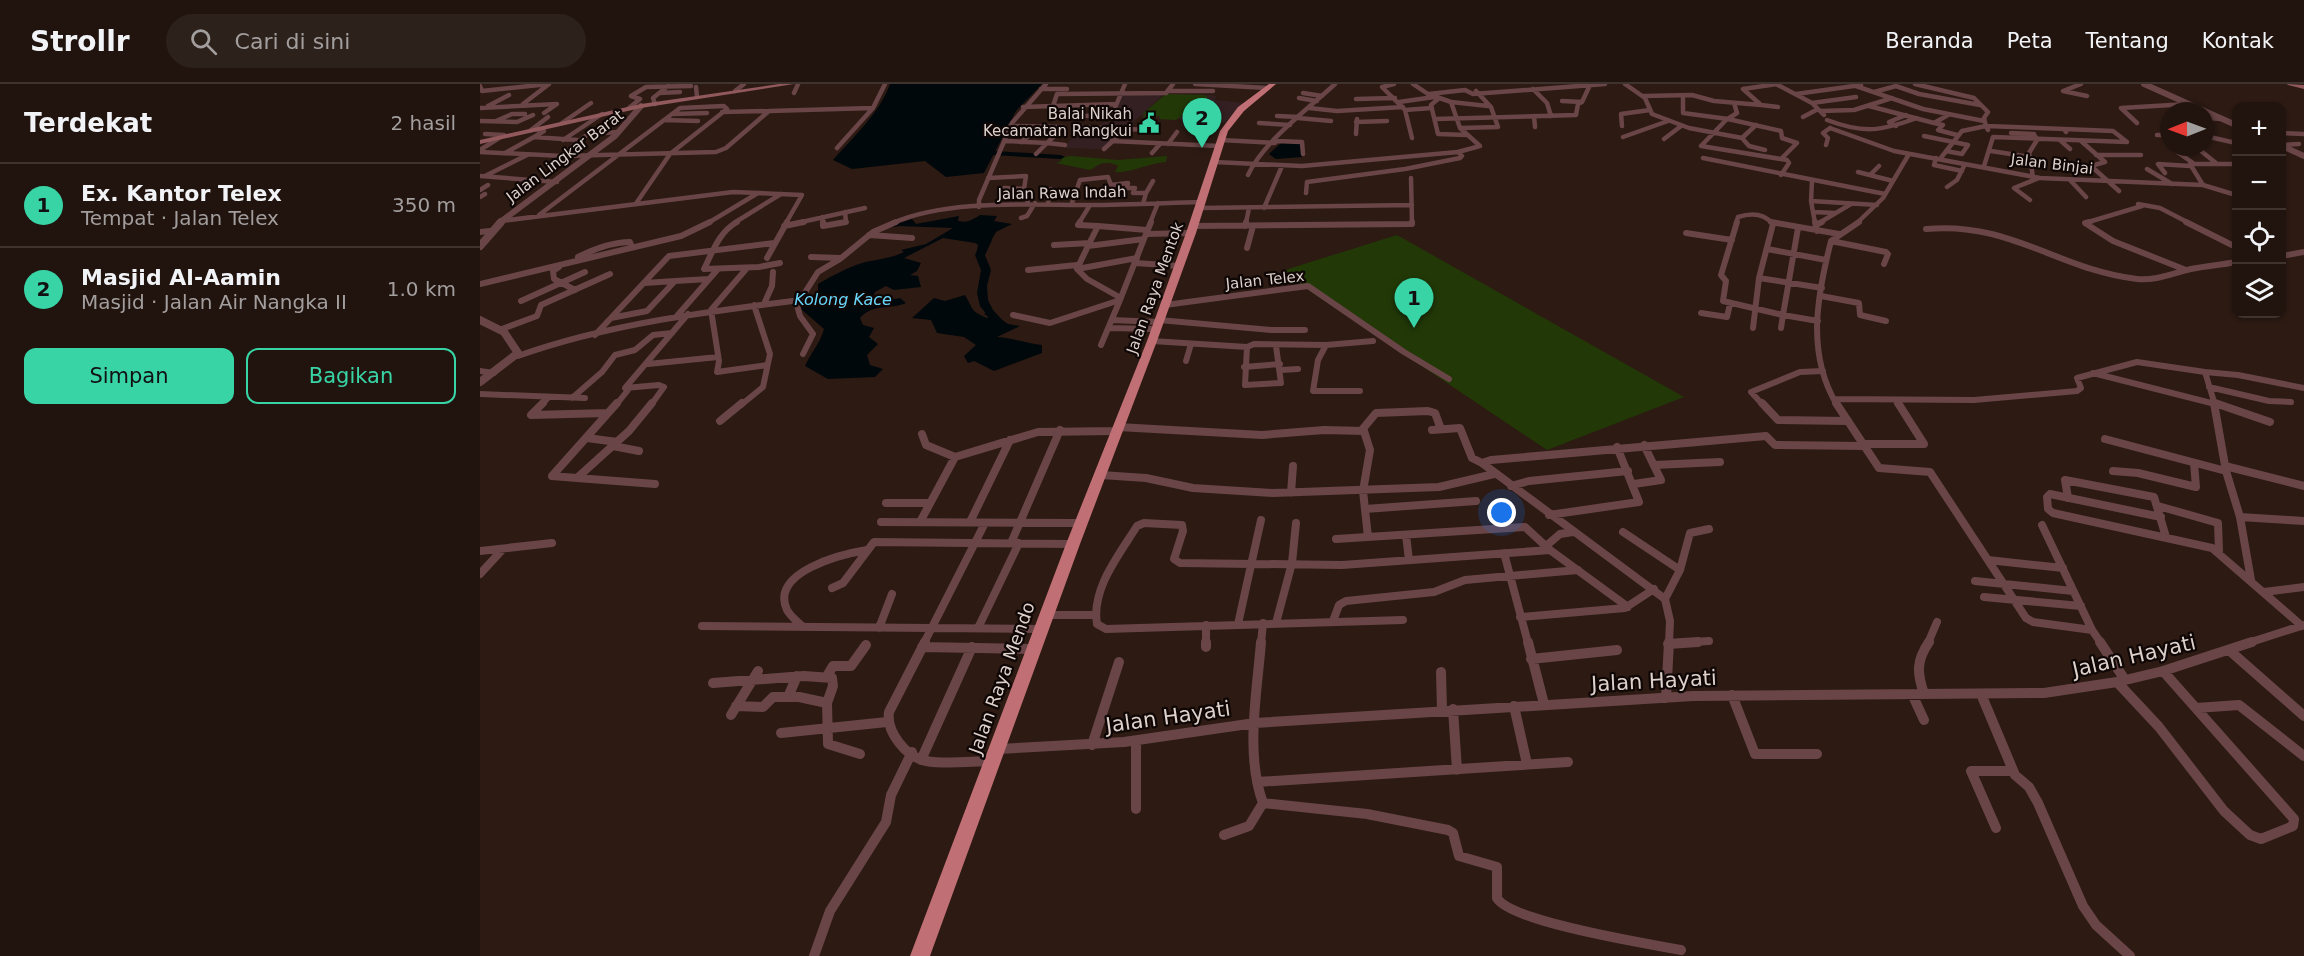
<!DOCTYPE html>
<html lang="id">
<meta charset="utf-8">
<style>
:root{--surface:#21140e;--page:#2d211c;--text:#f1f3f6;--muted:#a29e9e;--line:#3e332e;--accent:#38d4a6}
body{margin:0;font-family:"DejaVu Sans",sans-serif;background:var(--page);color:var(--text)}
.controls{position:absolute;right:18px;top:18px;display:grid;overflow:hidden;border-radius:12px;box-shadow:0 2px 4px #0004}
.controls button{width:54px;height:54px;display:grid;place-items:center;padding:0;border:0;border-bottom:2px solid var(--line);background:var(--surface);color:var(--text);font:30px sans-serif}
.compass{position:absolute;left:1680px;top:18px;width:54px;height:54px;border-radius:50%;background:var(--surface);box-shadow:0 2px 4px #0004;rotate:269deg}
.you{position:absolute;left:1022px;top:429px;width:21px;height:21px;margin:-15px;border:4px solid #fff;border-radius:50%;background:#1a73e8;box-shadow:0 0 0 9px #1a73e833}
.badge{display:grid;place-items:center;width:39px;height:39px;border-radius:50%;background:var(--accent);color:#111;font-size:20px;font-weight:700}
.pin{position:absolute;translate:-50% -50px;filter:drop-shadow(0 2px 3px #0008)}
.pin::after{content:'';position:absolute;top:32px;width:21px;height:18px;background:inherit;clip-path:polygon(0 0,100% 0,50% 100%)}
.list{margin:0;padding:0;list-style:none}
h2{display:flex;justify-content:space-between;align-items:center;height:78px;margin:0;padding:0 24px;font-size:26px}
h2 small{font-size:20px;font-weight:400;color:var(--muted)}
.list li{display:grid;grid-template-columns:39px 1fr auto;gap:18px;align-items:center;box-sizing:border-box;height:84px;padding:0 24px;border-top:2px solid var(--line)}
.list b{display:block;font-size:22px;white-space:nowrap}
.list p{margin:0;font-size:20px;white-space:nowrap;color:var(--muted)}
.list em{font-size:20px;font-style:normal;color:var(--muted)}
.actions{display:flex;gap:12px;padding:18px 24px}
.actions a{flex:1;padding:14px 0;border:2px solid var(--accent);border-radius:12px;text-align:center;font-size:21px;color:var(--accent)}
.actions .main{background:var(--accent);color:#111}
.icon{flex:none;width:33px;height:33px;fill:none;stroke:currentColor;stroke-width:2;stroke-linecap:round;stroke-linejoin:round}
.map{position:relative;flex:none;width:1824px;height:872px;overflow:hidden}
header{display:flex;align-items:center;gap:36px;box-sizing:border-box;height:84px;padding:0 30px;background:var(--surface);border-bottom:2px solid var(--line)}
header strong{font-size:28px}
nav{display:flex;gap:33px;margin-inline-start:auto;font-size:21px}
.search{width:420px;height:54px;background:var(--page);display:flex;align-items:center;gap:15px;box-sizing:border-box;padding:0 21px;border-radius:33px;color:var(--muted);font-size:22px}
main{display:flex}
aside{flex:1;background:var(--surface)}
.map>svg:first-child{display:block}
</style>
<header>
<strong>Strollr</strong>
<div class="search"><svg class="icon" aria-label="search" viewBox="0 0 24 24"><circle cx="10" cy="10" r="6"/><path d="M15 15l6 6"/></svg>Cari di sini</div>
<nav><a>Beranda</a><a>Peta</a><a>Tentang</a><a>Kontak</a></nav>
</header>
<main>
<aside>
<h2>Terdekat<small>2 hasil</small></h2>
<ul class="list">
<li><span class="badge">1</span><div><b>Ex. Kantor Telex</b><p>Tempat · Jalan Telex</p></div><em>350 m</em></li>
<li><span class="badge">2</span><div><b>Masjid Al-Aamin</b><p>Masjid · Jalan Air Nangka II</p></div><em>1.0 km</em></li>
</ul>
<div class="actions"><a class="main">Simpan</a><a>Bagikan</a></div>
</aside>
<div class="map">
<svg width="1824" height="872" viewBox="0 0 1824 872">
<rect width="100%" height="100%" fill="#2c1a13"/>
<path fill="#342022" d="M641,10H684L651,40L620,43L623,38H631Z
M686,10L731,11L736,12L735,16L763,19L744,39L660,32Z
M595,51L635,53L622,65L583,64Z"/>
<path fill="#223907" d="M686,10L724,11L728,13L696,36L679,35L680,32L662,34L666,30H662Z
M592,72L638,76L687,72L686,78C669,79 647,90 635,88L638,82C626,76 621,79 610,86L576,79L581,77L582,73Z
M917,151L1204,313L1067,366L824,203L805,186Z"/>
<path fill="#00080c" d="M410,0H562L536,27L504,89L466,93L445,77L372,85L353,76C374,52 399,30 410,0Z
M801,59L820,60L822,73L796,75L789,70Z
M500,131L517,132L514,137L532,140L516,148L503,171L496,173L498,161L495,159L463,154L424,174L441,179L437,187L430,191L438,192L441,203L414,206L406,202L395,208L393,214L410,216L420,214L426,219C410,226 393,219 380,234L383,241L394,244L389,253L398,260L387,271L390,281L403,285L395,293L348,295L325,282C331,268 340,260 344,245L321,225L323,220L327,218L325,215L338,210V200C352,192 366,184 382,179C397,175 410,175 424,168L421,166L446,160L473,144L419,142L402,145L432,135L436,140L479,132L478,137C488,139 492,136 500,131Z
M485,211C494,226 490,227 507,234L509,233L504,230L509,227L528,240L540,242L517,253C532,254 545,259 562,261V269L514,287L494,277L488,279L484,272L496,261L484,253L457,249L451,236L432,234L454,214L465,217Z"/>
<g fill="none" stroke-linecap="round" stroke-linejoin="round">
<path fill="#00080c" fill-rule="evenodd" d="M515,67L581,71L585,73L581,75L512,71V67Z
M507,153L512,156L505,171L511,186L507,202L508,216L513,226L525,239L520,242L510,235L500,222L497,209L501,186L495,171L502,156Z"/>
<path stroke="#694547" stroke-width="4.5" d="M715,0L787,4
M914,0L902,3L925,26L932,54
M1145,0L1165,14L1172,30L1209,44L1262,54L1276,41
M1296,0L1332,19L1344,31
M1435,0L1494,14L1508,28L1504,34L1506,42L1482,47L1460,75
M1601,0L1583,7L1607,12
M0,2L2,7L69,0
M1376,2L1443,25L1504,37
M216,3L217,13
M561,5H587
M1053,5L1067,19L1071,32
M255,7L264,0
M689,7H733
M1394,8L1416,2L1439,10L1500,21
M180,9L200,8
M314,9L318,0
M823,9L842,12
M949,10L985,6L993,10L1125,0
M1316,10L1381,1
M1203,11V29L1248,35L1301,47L1302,54L1317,59L1301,75
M1163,12L1212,11L1234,17L1281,21L1263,5L1297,0
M819,14L837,17
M876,15L915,14
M958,15L951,21L958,50L987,51
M1082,17L1102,18
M919,18L954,13
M971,18L1008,22
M1254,19L1257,29L1246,36L1221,62L1307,76L1309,79L1301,91
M1332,19L1376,13
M43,20L69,0
M175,20L173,14L188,2
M1281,21L1298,23
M8,22L29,11
M573,22L577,10L686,9L693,0
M1389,22L1454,39L1468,31
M543,23L636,20
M0,24L77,20L64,29
M149,24L160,15L151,12L166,3L211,2
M829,24L857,27L923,23
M925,26L952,24
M1340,27L1374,26L1412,14
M242,28L289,27
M193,30L227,29
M797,32L819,33
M1054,32L1055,43
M573,33L632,31L645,0
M1323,33L1338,25
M818,34L851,37
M1725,34L1743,35
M955,35L1096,31L1098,20L1102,18L1110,1
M184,36L218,37
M1347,36C1384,50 1401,47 1437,34
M0,37L37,38L53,31
M16,37L32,30H45
M876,38L907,37
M82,39L111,19
M779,39L810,41
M1454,39L1463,41L1458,46L1477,51
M1657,39L1641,24L1708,20
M530,42L584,43L567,59L585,61
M1142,42L1141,30L1170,26
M1416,42L1409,38L1426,31
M600,43L670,46
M980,44L1018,43L1011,23L996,7
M1350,44L1414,67L1560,94L1723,101L1710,80H1756
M55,45L64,47L54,53L97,56
M51,46L68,33
M1508,46L1506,42L1584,45L1586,48
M1531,49L1554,50
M1802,49L1824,50
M5,50L24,51
M876,50L877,35
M1677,51H1689
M1444,52L1488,61L1482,70L1466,67
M1725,52L1756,59
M1143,53L1188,37
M1262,54L1269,62L1285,66
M1184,55L1201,42
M83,56L122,30
M741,56L795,59
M525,57L567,59L556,70
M632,57L739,62
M797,57L822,58L823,70
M1581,57L1590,65
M1601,57L1625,78L1611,82L1639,107
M541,58L551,50
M688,60L697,48
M1346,61L1348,54L1343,49L1350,44
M1802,61L1819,60
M1716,63L1736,79
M357,64L393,24
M624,65L645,46
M1693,65L1713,79
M0,66L19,54
M1511,67L1550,73
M0,68L83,72L236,68L246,64L289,27L393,24L405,0
M25,69L54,53
M672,69L680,60
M1616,71H1661
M80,72L108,50L139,48
M1223,74L1405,110
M1456,74L1454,81L1482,87
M734,78L822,82L978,68L1000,62L980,44L971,18L948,10L933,0
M1504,82L1513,53L1647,58L1633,47L1584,45
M1667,85L1692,100
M1378,88L1413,97
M1685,89L1678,80L1710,82
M768,91C783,58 828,25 855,0
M1390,91L1399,82
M0,92L77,98
M5,92L47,71
M1553,93L1549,69L1557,56L1555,52
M508,94L546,92L544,105L548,119
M931,94L932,139
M1590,96L1606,113
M1332,97L1331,117L1335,139
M1723,101L1756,111
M1467,103L1477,96L1484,82
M524,104L544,105
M0,106L8,101
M666,109L673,97
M826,109L827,98L925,85L980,74L982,72L978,68
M0,113L5,110
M1550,116L1534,104L1559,94
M1331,117L1397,121
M157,118L190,70L247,25
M568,119L571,105
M592,119L600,96L628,93L631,101L648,99L647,104H655L653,109H666L663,120
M1658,120L1680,124L1709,139
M499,123V116L532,39L566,0
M719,124L932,121
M784,124L802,82
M1333,128L1356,129
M59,131L200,24L244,22L247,25
M342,133L343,139
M541,134L547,132L555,119
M21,137L253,108L322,111L306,139
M228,139L278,109
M254,139L301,110
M317,139L385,124
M360,139L366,138L365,128
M413,139C467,115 551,121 610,121C647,121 684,119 721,118
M599,139L610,121
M670,139L678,119
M766,139L769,124
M1256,139L1258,133C1270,129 1283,129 1292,139
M1339,139L1371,120
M1377,139L1403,114L1429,70
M1605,139L1662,122"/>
<path stroke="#694547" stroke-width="6" d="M257,138C239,148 233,167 224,185L279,183L300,179
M343,138V142L366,138
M600,138L598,141L618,142
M671,138L666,150L711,149
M1257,138L1241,191L1246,197L1243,217L1303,231L1301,244
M1291,138L1359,150
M1335,138L1337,147
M1610,138L1605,139L1633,157L1706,186
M1706,138L1756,163
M1336,141L1342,138
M304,142L324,138
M714,142L932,140V138
M765,142L766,138
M1318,144L1303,231L1338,237
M1446,145C1530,137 1579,186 1657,195C1676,197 1693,189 1711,185C1726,182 1741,181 1756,178
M0,148L10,147
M1206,149L1252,156
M389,151L432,154
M1351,157L1406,168L1408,170L1404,180
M574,161L610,159
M608,162L618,142L667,146
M767,164L773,142
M1287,165L1346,176
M1802,172L1824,168
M98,173C114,165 132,158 150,158L152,163
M331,173L361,174
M287,174L307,138
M657,174L597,185L608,162L664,155L666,150
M655,179L700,182
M79,183L73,187L74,195L95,206
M267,184L231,226L239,277L237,288L287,281
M597,185L607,195L641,214
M548,186L597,181
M1279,194L1342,204
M195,197L229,195
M0,200L201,152L230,138
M1341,212L1379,219L1380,231L1406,237
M41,217L105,188
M284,220L292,202L293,188
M685,221L828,202L924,268L969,295
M1221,229L1247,233L1250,220
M533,231L570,239L640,216L664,155
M196,233L238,185
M131,234L167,227L195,197L165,199
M632,236L678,238
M679,236L791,246H825
M629,244L675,245
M1273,244L1279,194L1293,140
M22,245L57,232L61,221L130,190
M115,251L189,172L294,159
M672,257L767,263L774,260L846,261L893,257
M621,261L640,216
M846,261L838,276L833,307H880
M767,263L765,301L801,299L796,262
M323,270L333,250L320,232L317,221L338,188L360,175L393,148L416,138
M38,272C128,240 225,228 320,216
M706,277L711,260
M168,280L238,273
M764,283L800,280
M801,286L818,285
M0,287L14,289
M1613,289L1739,321
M1729,303L1789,317L1811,318
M0,310L105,314
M92,314L122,288L135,271L155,266L173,251L192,249
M1355,315L1494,316L1597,307L1601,304L1597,294L1657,278L1725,288
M1416,316L1419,321
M61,321L67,315
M136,321L148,306
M171,321L184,303L179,301L145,304L208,230
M261,321L283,303L290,270L274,221
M1283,321L1271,308L1320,288L1343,287
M1357,321C1326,270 1337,212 1351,157L1379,138
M1735,321L1725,288L1758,291L1824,304"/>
<path stroke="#694547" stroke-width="8" d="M63,319L51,331L128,329
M172,319L149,347L97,394L175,400
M1282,319L1298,336L1368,337
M1356,319L1399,384L1450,388L1546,534L1553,538L1612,546L1621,559
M1734,319L1746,387L1760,433L1771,496
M1735,319L1790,338
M240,337L262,319
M638,343L782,351L844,346L884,347L890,366L883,407L888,453
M952,346L980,344L992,374L1002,379L1011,376L1286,352L1295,361L1384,362
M881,347L896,329L948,327L955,329L961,345
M442,350L446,361L475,373
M107,354L137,358
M1625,355L1746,387
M1383,360H1444L1418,319
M133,362L159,367
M1002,379L1185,515L1190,537L1189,559
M1174,381L1240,378
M1745,382L1824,402
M1633,387L1658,389L1716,403L1714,379
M621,391L666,394L713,404L793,409L959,403L1014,390
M97,394L72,392L137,319
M1154,400L1181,396L1164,361
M1031,402L1049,397L1148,387
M811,409L813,382
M1588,414L1585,396L1674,413L1686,453
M406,419H449
M1678,422L1738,439L1739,467
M885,425L996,417
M1069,431L1159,418L1137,363
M1681,433L1570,410L1567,413L1568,425L1573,429L1732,464L1822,542
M1760,433L1824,437
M401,438L601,439
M440,438L475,373L558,348L636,347
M490,438L530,356
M1562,441L1612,546
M1143,448L1200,486
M926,451L929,476
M856,455L1045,443L1070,466L1148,523
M531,459L580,346
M1066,462L1080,450L1093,448
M0,467L72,459
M1024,469L1048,559
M1508,476L1583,484
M0,490L23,465
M1495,497L1593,507
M352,504L363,499L394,458L593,460
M1784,508L1824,503
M1504,513L1601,522
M1185,515L1200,486L1210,449L1229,445
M567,531H616
M1040,533L1145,524L1174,505
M923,536L626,545L617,540C611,505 639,471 657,442L664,439L702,441L703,447L694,475L700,479L862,481L1070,466
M853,537L859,521L866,517L954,508L985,496L1098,486
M796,539L812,479L816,439
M758,540L781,436
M726,541V559
M222,542L562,545
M323,543C318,538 310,532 307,526C289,488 362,470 387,466
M399,544L412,510
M498,544L539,459
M444,559L505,439
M781,559L783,539
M1197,559L1229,557
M1448,559L1457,538
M1768,559L1824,541"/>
<path stroke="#694547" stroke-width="10" d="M445,558L409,628C406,648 426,673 446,677C467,681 492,677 513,677
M726,558V563
M781,558C777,609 765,670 783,719L887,730L968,746L973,749L979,772L1017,783V814C1031,838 1169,860 1201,866
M1048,558L1064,620
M1620,558L1645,596
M1188,560L1218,558
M442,563L554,565
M1749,566L1824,632
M1051,575L1137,566
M961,588L962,626
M347,592L353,582H371L386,561
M1637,598L1679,643L1744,727L1770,751L1781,755L1813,742L1814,735L1683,587
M233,599L324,592L352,594L353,602L347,619L348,660L380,670
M1432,610L1444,636
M1444,610C1437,589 1436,577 1449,558
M1501,610L1535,691L1549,703L1558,719L1603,822L1616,841L1650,872
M1252,611L1275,670H1337
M308,613L317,592
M1186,614L1189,558
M256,622L283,623L293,613H319L347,619
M1034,622L1047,680
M1716,624L1759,621L1824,672
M973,625L977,686
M251,631L278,587
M301,649L407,638
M656,657V725
M612,661L639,578
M518,665L644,658L775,639L1213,612L1564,609L1637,598L1683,587L1772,558
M441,676L492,563
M777,698L1088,678
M1516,744L1491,687H1533
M744,751L769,742L783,719
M334,872L350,827L406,738L411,711L432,668"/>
<path stroke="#694547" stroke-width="6" d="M1664,0L1756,41
M1802,62L1824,72
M19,139L135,52L161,22"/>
<path stroke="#694547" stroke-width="8" d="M0,162L21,138
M0,236L24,248L38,269L0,298"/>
<path fill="#92595c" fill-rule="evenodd" d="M299,0H314L161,24L0,60V56L161,20Z
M1807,0L1824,1V5L1808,1Z"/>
<path fill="#c06f74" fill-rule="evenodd" d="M789,0H796L764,27L748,47L716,149L677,257L600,460L450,872H430L586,460L667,257L706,149L740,47L758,23Z"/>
</g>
<defs>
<g id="civic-bare" transform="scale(1.62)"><path d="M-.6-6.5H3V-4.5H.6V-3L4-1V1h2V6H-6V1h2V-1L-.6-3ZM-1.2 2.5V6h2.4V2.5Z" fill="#38d4a6" stroke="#0f0705" stroke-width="2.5" paint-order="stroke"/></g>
</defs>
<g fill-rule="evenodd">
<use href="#civic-bare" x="669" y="39"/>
</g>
<g text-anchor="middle" stroke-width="4.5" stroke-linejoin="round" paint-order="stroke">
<g font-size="15" fill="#ded1cc" stroke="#0f0705" text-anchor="end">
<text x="652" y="35">Balai Nikah<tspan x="652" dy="17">Kecamatan Rangkui</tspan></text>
</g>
<g font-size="15" fill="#ded1cc" stroke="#0f0705">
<text transform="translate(85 72) rotate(-37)" y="5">Jalan Lingkar Barat</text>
<text transform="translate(1572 80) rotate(7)" y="5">Jalan Binjai</text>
<text transform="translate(582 109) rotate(-1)" y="5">Jalan Rawa Indah</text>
<text transform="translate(785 196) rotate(-6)" y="5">Jalan Telex</text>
<text transform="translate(675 204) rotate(-70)" y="5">Jalan Raya Mentok</text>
</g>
<g font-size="16" font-style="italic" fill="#69d7fc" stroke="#0f0705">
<text x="363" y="221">Kolong Kace</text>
</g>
<g font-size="18" fill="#ded1cc" stroke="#0f0705">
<text transform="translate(522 594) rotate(-70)" y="6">Jalan Raya Mendo</text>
</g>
<g font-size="21" fill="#ded1cc" stroke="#0f0705">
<text transform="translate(1654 572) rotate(-13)" y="7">Jalan Hayati</text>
<text transform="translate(1174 597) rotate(-3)" y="7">Jalan Hayati</text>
<text transform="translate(688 633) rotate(-8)" y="7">Jalan Hayati</text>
</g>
</g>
</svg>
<div class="controls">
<button>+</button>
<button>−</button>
<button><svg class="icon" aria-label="locate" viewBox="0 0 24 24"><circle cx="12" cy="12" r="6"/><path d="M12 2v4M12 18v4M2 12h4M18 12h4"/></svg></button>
<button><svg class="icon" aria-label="layers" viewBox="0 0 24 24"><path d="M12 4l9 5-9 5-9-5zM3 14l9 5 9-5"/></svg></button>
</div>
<svg class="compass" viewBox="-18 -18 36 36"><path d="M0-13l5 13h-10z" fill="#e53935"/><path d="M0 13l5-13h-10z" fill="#a29e9e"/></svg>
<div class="you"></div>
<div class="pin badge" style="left:934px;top:244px">1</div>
<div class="pin badge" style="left:722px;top:64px">2</div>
</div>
</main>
